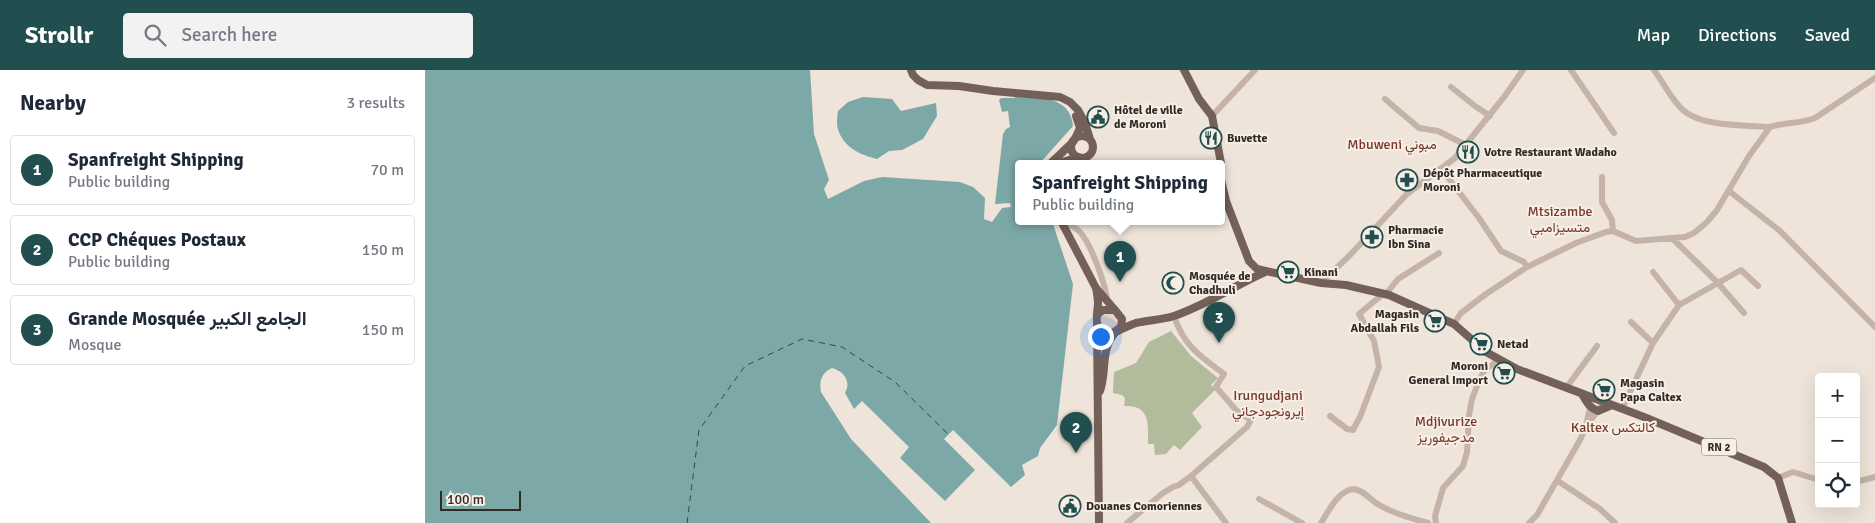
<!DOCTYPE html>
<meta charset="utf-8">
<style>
:root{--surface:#fff;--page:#f2f2f3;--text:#1f2937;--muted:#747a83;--line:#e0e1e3;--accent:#214e4f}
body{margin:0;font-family:Signika,Vazirmatn,sans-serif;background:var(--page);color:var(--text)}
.controls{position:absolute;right:15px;bottom:15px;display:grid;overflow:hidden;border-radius:5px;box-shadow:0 5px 20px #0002}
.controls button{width:45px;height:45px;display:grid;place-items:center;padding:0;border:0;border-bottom:1px solid var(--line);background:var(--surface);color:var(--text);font:25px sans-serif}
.scale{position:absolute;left:15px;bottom:12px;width:81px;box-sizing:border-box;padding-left:5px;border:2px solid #322a27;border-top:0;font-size:14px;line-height:18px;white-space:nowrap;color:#322a27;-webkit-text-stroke:4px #f7eee6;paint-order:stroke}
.you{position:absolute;left:675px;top:266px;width:18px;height:18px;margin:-12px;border:4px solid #fff;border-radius:50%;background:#1a73e8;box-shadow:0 0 0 8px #1a73e833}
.badge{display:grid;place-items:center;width:32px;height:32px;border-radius:50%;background:var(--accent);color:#fff;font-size:16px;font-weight:700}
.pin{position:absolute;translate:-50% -41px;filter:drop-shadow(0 1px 2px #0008)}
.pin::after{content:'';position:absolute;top:26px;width:18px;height:15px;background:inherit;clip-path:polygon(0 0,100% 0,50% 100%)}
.popup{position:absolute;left:590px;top:90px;width:210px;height:65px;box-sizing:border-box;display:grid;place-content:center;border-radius:5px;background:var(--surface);filter:drop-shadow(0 1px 4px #0005);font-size:16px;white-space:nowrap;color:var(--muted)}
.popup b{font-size:19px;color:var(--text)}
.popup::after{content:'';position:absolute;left:50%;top:100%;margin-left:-10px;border:10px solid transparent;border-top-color:var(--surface)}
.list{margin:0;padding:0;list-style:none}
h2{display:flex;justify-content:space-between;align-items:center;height:65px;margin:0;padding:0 20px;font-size:21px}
h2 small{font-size:16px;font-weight:400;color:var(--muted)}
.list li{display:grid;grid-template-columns:32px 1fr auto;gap:15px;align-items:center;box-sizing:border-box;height:70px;margin:0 10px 10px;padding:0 10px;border:1px solid var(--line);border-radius:5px}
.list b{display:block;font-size:19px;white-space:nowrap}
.list p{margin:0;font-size:16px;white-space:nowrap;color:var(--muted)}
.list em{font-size:16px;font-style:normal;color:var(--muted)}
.icon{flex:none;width:28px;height:28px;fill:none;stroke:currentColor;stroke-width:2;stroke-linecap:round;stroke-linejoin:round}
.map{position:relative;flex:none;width:1450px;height:453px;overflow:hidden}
header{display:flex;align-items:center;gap:30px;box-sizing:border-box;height:70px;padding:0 25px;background:var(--accent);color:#fff}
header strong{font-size:24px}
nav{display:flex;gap:28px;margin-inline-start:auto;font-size:18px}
.search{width:350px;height:45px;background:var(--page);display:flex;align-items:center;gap:12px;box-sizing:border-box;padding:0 18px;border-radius:5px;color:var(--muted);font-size:19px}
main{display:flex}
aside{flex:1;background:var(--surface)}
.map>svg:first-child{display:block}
</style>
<header>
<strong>Strollr</strong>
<div class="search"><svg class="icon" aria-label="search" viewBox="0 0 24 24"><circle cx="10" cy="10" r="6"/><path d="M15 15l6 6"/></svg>Search here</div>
<nav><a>Map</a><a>Directions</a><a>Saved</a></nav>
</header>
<main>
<aside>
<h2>Nearby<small>3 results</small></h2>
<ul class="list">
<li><span class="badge">1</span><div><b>Spanfreight Shipping</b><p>Public building</p></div><em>70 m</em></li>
<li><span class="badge">2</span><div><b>CCP Chéques Postaux</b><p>Public building</p></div><em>150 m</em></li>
<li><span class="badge">3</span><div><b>Grande Mosquée الجامع الكبير</b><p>Mosque</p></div><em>150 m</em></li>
</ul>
</aside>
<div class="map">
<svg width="1450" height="453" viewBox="0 0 1450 453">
<rect width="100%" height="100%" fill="#eee4da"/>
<path fill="#b2bb9c" d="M746,261L766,286L793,308L786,315L790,320L767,343L777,357L755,380L749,375L741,384L730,385L729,374H723C723,354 726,335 699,336L700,328L697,325L688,323L689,302L711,293L724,272Z"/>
<path fill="#e5d4c2" d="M675 251a9 9 0 1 1 18 0a9 9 0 1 1-18 0Z"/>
<path fill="#7ca8a8" d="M0,0H385L389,64L404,110L399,119L403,129L439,111L457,107L535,112L548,117L560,128L559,149L567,152L577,138L586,137L585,133L570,134L578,64L581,59L585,57L583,41L577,42L574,30L576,28H589L594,25C616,28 646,27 648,56L615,93H594V151H627L648,214L632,355L615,378L613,386L597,395L600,405L586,417L528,360L519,369L550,400L520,431L475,388L484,377L437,331L429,339L420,323C427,311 418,301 407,298C396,303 394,312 396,322L426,369L506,453H0Z
M438,27L467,29L476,41L511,33L512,46L498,69L477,80L464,81L452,89C436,85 420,78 414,62C411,56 412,48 413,41L423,32Z"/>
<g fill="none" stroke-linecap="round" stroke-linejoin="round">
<path stroke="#214e4f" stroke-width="1" stroke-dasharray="6 5" stroke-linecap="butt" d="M262,453L274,360L320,296L377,269L417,277L470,312L526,367"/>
<path stroke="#c5b3a7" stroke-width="6" d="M1146,0L1189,63
M1229,0C1238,12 1245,27 1256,38C1273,57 1321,55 1345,57C1360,52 1375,54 1390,48L1450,8
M1026,17L1050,36L1065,46
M960,29L994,58L1013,61L1041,75
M787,46L830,0
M1017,100L1054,148L1076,181L1099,192L1102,197
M1177,107V132L1187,150L1188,161
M1304,121L1355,161L1450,257
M637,151C643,154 649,156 654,161C666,173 681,215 682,231
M1247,168L1292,212L1319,243
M896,213L926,184L982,124L1030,88L1079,27L1098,0
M961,224L973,209L1014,183
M1254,235L1316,200L1333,216
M1206,252L1228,273
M1029,254L1036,243L1061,224L1102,197L1151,173L1181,162L1188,161L1211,171L1260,167L1269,163L1282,152L1292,140L1324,86L1345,57
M1141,318L1172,276
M1197,339L1228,273L1254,235L1228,202
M905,346L922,359L928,360L935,347L954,297L949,271L934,244L958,224
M1162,356L1175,337
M766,406L801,453
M1353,408L1368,402L1394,410
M1133,411L1175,439L1190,453
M1431,412L1450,407
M834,429L877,453
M702,453L738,423L748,417L754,415L766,406L822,357L826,350L811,340L791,317L799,304C775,286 759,276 749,246
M896,453C903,442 911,425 924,420C934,416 944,428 951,433C966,443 986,448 1003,453
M1011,453L1010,446L1018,418L1038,396L1042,382L1044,346L1047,329L1054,311L1059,301L1073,290
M1104,453L1112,445L1155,370L1160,359L1166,334"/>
<path stroke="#736159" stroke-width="8" d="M486,0L488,5L493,10L502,15L534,16L568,21L635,27L645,32L653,40L660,53L665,69
M759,0L774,29L787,46L796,93
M646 77a11 11 0 1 1 22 0a11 11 0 1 1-22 0Z
M650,69L655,58L651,46
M626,93L648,72
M634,93L654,87
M796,110L801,131L824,191L832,199L896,213L921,215L964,225L1029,254L1061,282L1092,299L1219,347L1339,397L1353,408L1367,453
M636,151L671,218L690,240
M671,218C672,223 673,228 673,234C672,247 667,264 686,264L696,257L697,249L690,240H678L672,245
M672,257L674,453
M693,261C699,258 705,255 711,253C723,250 737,250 749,246C781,235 809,216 840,202
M675,321C682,303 675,279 690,263
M1157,324C1162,332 1164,338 1173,341L1187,335"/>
</g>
<defs>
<g id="civic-ring" transform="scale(1.125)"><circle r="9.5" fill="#f7eee6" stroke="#214e4f" stroke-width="1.5"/><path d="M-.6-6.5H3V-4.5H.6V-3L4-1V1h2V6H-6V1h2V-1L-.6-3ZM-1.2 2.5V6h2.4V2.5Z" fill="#214e4f"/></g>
<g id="restaurant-ring" transform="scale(1.125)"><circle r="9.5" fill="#f7eee6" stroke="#214e4f" stroke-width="1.5"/><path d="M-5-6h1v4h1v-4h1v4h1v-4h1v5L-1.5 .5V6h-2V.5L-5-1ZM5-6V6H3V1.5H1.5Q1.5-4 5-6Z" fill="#214e4f"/></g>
<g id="pharmacy-ring" transform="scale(1.125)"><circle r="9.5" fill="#f7eee6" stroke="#214e4f" stroke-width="1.5"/><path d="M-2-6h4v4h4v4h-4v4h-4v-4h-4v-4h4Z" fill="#214e4f"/></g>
<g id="supermarket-ring" transform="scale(1.125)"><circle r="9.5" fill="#f7eee6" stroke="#214e4f" stroke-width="1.5"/><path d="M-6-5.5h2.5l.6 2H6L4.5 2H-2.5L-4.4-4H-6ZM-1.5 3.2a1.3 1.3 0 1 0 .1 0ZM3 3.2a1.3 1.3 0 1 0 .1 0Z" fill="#214e4f"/></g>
<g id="mosque-ring" transform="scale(1.125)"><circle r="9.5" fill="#f7eee6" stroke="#214e4f" stroke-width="1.5"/><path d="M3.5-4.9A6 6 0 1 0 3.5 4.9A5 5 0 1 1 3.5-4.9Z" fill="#214e4f"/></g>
</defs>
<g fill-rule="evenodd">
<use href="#civic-ring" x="673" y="47"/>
<use href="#restaurant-ring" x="786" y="68"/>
<use href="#restaurant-ring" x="1043" y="82"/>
<use href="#pharmacy-ring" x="982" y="110"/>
<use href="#pharmacy-ring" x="947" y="167"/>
<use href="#supermarket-ring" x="863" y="202"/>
<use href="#mosque-ring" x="748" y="213"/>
<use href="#supermarket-ring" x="1010" y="251"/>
<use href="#supermarket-ring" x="1056" y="274"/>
<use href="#supermarket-ring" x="1079" y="303"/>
<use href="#supermarket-ring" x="1179" y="320"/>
<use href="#civic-ring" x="645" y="436"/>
</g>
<g text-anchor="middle" stroke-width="4" stroke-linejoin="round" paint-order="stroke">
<rect fill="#f7eee6" stroke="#6d6560" stroke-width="1" x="1276.5" y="368.5" width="35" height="17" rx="4"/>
<g font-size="11" font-weight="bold" fill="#322a27">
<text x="1294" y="381">RN 2</text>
</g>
<g font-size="12" font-weight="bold" fill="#322a27" stroke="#f7eee6" text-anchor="start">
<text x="689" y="44">Hôtel de ville<tspan x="689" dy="14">de Moroni</tspan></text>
<text x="802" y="72">Buvette</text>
<text x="1059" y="86">Votre Restaurant Wadaho</text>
<text x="998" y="107">Dépôt Pharmaceutique<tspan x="998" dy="14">Moroni</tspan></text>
<text x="963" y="164">Pharmacie<tspan x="963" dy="14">Ibn Sina</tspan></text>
<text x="879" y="206">Kinani</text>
<text x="764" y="210">Mosquée de<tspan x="764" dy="14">Chadhuli</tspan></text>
<text x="994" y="248" text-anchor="end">Magasin<tspan x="994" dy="14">Abdallah Fils</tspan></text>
<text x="1072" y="278">Netad</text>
<text x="1063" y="300" text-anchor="end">Moroni<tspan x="1063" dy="14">General Import</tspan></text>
<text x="1195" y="317">Magasin<tspan x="1195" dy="14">Papa Caltex</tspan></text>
<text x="661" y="440">Douanes Comoriennes</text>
</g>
<g font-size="14" fill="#783829" stroke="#f7eee6">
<text x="967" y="79">Mbuweni مبوني</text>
<text x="1135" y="146">Mtsizambe<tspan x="1135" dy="16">متسيزامبي</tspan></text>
<text x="843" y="330">Irungudjani<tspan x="843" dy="16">إيرونجودجاني</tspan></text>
<text x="1021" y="356">Mdjivurize<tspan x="1021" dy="16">مدجيفوريز</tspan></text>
<text x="1188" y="362">Kaltex كالتكس</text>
</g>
</g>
</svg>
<div class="controls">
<button>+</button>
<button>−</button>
<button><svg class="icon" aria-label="locate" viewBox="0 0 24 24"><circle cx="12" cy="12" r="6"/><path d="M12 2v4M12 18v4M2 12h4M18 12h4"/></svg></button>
</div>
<div class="scale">100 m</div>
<div class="you"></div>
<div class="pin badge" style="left:695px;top:212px">1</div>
<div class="popup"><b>Spanfreight Shipping</b>Public building</div>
<div class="pin badge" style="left:651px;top:383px">2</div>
<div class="pin badge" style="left:794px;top:273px">3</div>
</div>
</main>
